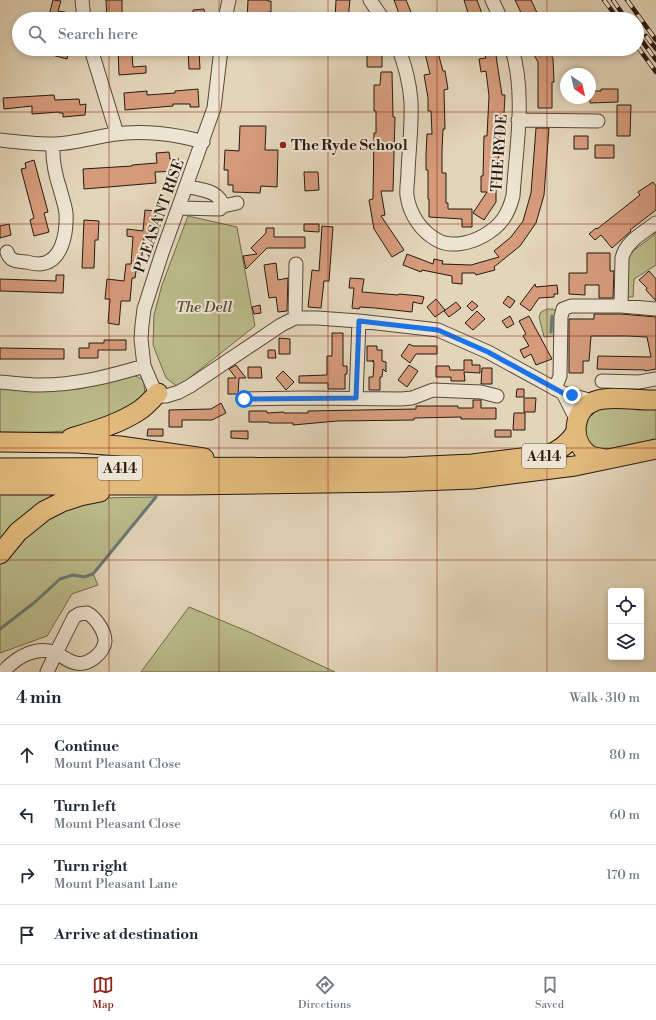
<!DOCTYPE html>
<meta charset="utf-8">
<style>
:root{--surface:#fff;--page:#f6f6f7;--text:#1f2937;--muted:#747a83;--line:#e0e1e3;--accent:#8f2418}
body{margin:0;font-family:"Libre Bodoni",serif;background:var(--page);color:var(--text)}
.controls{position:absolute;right:12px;bottom:12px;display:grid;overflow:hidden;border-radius:4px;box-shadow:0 2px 6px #0003}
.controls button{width:36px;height:36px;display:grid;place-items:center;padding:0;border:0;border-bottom:1px solid var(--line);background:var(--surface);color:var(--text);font:20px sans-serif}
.compass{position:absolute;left:560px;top:68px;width:36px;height:36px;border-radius:50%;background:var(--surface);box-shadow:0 2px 6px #0003;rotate:146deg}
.stop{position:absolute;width:12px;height:12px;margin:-9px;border:3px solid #1a73e8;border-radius:50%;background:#fff}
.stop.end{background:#1a73e8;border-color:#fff;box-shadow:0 1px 4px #0008}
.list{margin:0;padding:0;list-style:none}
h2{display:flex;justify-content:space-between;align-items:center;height:52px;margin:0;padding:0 16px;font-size:17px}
h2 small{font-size:13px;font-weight:400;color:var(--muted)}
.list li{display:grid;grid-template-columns:26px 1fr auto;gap:12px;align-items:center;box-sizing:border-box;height:60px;padding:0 16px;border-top:1px solid var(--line)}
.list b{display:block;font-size:15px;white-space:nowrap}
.list p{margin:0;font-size:13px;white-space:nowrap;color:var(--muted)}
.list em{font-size:13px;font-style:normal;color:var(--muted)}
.icon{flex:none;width:22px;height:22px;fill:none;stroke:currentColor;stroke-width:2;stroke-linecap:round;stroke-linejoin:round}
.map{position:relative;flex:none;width:656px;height:672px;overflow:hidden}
.search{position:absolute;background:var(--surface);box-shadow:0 2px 6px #0003;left:12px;right:12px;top:12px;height:44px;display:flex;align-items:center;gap:10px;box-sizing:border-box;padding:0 14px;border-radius:22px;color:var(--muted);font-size:15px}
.sheet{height:292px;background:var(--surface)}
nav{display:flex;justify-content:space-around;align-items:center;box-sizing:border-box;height:56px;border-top:1px solid var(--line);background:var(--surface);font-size:11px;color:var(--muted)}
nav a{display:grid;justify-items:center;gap:2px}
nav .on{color:var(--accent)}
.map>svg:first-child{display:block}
</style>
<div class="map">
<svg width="656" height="672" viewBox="0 0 656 672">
<rect width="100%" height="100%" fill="#e3d5b8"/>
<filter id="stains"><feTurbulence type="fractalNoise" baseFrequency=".005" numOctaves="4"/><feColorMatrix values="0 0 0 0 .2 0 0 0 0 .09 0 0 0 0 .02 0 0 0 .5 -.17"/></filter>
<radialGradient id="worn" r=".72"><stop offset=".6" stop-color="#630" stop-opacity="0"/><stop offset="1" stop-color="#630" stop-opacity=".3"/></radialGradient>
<path fill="#bbbb8a" stroke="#716a4e" d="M188,216L237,227L255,326L178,387L166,378L153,345L154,315L162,285Z
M656,229V265L634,279L633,297H626L627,257L629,251H633L654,235Z
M547,309H553L557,312L556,336L544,337L539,317L541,312Z
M134,375L143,380C144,386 146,392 143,398C137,409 78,429 65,431C43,433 21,432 0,432V387L27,390L79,389Z
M603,405L656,407V442L606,452L592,450L586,443L585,416Z
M0,491H77L0,544Z
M156,497L93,574L98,585L72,594L47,636L0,653V564L30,527L67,506L99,498Z
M189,607L249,632L335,672H141Z"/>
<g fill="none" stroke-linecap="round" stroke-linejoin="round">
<path stroke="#6a7875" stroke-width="3" d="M551,332L552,316
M0,629L35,602L60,579L73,575L84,577L93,574L156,497"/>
</g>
<path fill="#d59b7b" stroke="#271913" d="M53,0L61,1L58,11L65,12L63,19H48Z
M106,0H122V19H107Z
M248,0H268V1H271V12H268V19H247Z
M336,0H350L348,19H335Z
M394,0H406L414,19H401Z
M464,0H477L484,19H470Z
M515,0H531L540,19H524Z
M204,9L205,19H193V10Z
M54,49H69L67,59L52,55Z
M118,49H130V55H132L133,67L146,66V73L119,75Z
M367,49H382V67H367Z
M424,49H437L443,71H445L448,89L444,90L445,129H443L442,150V173H446V203H448V209H472V227H462V219L429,217V199H428V170H426V154L427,134H432L431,111H428V98L424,75L430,74Z
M483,49H495L502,95H505L503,131H500L498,173H496V202L484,220L473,213L487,192H481V176H483L484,136H487L489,96L486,71L481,72L479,59L486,58Z
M547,49H549L553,59L554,82H552V108H538V62L534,55Z
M188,51H199L200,69H189Z
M381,72H392L393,117H395L393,191H381L385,215L381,216L404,250L392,257L374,229L369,200L373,199L374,133H376V111H374V85H380Z
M198,89L199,107H190V104H173V106L125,110L124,93L147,91V95L175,93V91Z
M601,89H618V102L590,103V91H601Z
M54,95L55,100L79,99L80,105L86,104L85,115L63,117V113H59V112L32,114V106L4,109L3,98Z
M617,105H631L630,136H617Z
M240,126H266L265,150H278L277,187L261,186L260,193L233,192V185H228V170H224L225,150L239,151Z
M536,128H549L544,195L536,223L520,246L494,267L495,270L476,275L475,273H462V284L452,283V276L422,270L421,272L403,265L407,254L433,264L434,259L443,261L442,264L471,265L499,257L494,251L511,237L523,221L531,193Z
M574,136H588V149H574Z
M595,145H614V158H595Z
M169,152L170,159H179L180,171L155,172L156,183L84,189L83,169L132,166V165L157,163L156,153Z
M34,160L48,212L44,213L49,232L34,236L30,220L34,218L21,169L26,168L25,163Z
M304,172H318L319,190L305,191Z
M653,182L656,186V210L630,230L631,231L612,248L601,235L595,240L589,234L596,228L597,229L640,195L638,192Z
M145,210L156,211L154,230L152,229L151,239L144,238L140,272L136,271L135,278H132L130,301H121L119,325L108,323L110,299H105L107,279L124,281L126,264H131L133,237L127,236V229L143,231Z
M84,220L99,221L98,240H95L94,268H82Z
M9,224L11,235L0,238V226Z
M304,224H319V232L304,231Z
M322,226L333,227L329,281H324L321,308L308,307L312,270L319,271Z
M266,228H274V237H305V248H267L246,269L243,256L257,254L251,248L266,233Z
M587,253H610V271H614L613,298H599V285H585V295L569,294V273H587Z
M276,263L278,280L288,278L287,311L278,312L276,297L269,298L264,265Z
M649,271L656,279V301L646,290L647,288L639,280Z
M56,275H64L63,293L0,291V279L56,281Z
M350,278L364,279L362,292L398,295L399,294L420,296L424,297L422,304L413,302L412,312L375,308L360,307L359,309L352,308L354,288H349Z
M535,284L536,287L557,285L558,294H554V297L539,298L530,311L520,304Z
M508,296L515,301L510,308L503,303Z
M436,299L445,310L435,317L427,307Z
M472,301L478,306L472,311L467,306Z
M456,302L461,308L449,317L444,311Z
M260,305L261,313L254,314L252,307Z
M477,311L485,319L473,330L465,323Z
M594,314H621L656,317V369L645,371V370L597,369L598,356L651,357L647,337L627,336H591L589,361H583V373H569V319H594Z
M510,316L514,324L507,328L502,321Z
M529,316L552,359L536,365L531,354L524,358L520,350L529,346L523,336L526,334L519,321Z
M332,333H343V366H347V374H345V389H328V383H299V376L327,375V356H332Z
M279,338L290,339V354H279Z
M104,340H126V350H98V358H79V348H89V343H104Z
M409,344L413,346H437V354H416L410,363L401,356Z
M367,346H377V350H382V361L386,362V372L383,369L382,377H380V390H369V377H373L374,363L372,361H374H367Z
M0,348L64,349V359H0Z
M268,350H275L276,358H268Z
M464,360H472V365H480V373L464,372L465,381H451V377H436V366H449L450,370H464Z
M236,365L246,378H239L238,394H228V378H236L229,369Z
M409,365L418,371L407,387L398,380Z
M248,367H261L262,378H248Z
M482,368H492V384H481Z
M283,371L294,382L286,390L276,378Z
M517,389H524V397H516Z
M524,398H536L535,412H524Z
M473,400H481V408H496V419H461V417L414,418V420L337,421L293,425V423H269V422H249V411H267V413L284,412V413H308V411L416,409V406H458V408H473Z
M221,403L226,413L212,420H182V427H169V410L211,409Z
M514,413H525V430H513Z
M148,429H163V436H147Z
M495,430H511V437H495Z
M231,431H248V439L231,438Z"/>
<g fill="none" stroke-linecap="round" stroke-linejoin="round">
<g stroke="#56483c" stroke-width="15">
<path id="minor" d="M82,0L84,19
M370,0L383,19
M492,0L501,19
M225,19L229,0
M91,49L117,134
M221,49L214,108L162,253L144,309L142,325L141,339L144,366L153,387L158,393L161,396H166L179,392L190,386L281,325L295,318H317L359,321L438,330L488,352L563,393L585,399L591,403
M399,49C405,67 410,83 411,102C412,125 409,149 408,172C408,180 406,189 407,196C410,215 421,231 437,240C451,248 470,243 483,236C501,226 508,215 513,196C516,149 526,95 512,49
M518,120L598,121
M0,140C17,142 35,144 52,144C73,144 94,137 115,134C142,130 177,134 203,142
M223,206L237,203
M179,208L220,209L223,206C218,189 201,191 187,186
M7,252C10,262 18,261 27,262C30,263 35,264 39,264C63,263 67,231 66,213C65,205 62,197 60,189C55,174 52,160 53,144
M621,306L622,258C626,241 643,233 656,223
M295,318L296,264
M602,381L639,382L656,379
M0,382C13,383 27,385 40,385C76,385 111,376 144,366
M555,389L560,376L561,317L563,309L571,306H621L656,309
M563,393L577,421
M356,398L359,321
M244,399L305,398L401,399L412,398L433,390L481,392L497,396
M87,613C95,617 105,631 105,641C104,653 88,666 76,663C69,662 62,656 56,653L74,617L79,614Z
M3,672C16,657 37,645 56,653L47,672"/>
</g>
<g stroke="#271913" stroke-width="21">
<path id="highway" d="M71,438C94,431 119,424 140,410C146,406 152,399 158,393
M0,442L77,443L120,446L204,458
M607,459C601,458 594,458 589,455C570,442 572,409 595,401C610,395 639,401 656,400
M0,468L407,467L472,464L547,455C559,451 569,443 576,432
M0,485H187L395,482L473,479L575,466L656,449
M0,554L18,532L44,511L62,502L80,496L100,492"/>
</g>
<use href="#minor" stroke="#ede4d1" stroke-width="13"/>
<use href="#highway" stroke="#e2ba7c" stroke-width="19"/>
<g stroke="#271913" stroke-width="4.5">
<path id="rail" d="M604,0L618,19
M613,0L626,19
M627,0L656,40
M637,34L656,60
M646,36L656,49
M637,46L656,72"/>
</g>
<use href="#rail" stroke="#ede4d1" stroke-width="3" stroke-dasharray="9" stroke-linecap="butt"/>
</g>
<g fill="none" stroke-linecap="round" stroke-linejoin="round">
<path stroke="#1a73e8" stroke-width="5" d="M244,399L356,398L359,321L438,330L488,352L563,393L572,395"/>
</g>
<path fill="none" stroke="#8f2418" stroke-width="1" stroke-opacity="0.55" d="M109,0V19M219,0V19M328,0V19M437,0V19M547,0V19M109,49V672M219,49V672M328,49V672M437,49V672M547,49V672M0,112H656M0,224H656M0,336H656M0,448H656M0,560H656"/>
<circle fill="#8f2418" stroke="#ede4d1" stroke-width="1.5" cx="283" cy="145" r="4"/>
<g text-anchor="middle" stroke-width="4" stroke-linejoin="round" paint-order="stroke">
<g fill="#ede4d1" stroke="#62564c" stroke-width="1">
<rect x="522" y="444" width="44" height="24" rx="3"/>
<rect x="98" y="456" width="44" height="24" rx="3"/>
</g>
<g font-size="14" font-weight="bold" fill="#271913">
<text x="544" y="461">A414</text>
<text x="120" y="473">A414</text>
</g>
<g font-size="15" font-weight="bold" fill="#271913" stroke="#ede4d1" text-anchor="start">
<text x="291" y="150">The Ryde School</text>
</g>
<g font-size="15" fill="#271913" stroke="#ede4d1">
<text transform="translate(499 153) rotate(-86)" y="5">THE RYDE</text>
<text transform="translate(159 216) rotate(-70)" y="5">PLEASANT RISE</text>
</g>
<g font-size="15" font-style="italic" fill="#534a37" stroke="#ede4d1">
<text x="204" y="312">The Dell</text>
</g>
</g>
<rect width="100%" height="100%" filter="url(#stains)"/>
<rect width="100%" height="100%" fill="url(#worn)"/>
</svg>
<div class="controls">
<button><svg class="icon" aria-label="locate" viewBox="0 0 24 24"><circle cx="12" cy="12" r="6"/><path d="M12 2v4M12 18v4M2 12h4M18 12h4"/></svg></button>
<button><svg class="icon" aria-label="layers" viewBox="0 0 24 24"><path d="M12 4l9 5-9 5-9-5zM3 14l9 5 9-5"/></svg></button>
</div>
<svg class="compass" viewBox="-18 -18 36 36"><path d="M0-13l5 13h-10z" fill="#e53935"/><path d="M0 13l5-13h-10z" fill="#747a83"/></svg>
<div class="stop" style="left:244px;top:399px"></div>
<div class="stop end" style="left:572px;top:395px"></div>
<div class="search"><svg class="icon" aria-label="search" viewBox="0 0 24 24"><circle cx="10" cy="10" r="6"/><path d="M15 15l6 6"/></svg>Search here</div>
</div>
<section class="sheet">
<h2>4 min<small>Walk · 310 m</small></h2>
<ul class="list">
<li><svg class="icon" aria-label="ahead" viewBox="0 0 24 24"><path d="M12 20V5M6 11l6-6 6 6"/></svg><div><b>Continue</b><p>Mount Pleasant Close</p></div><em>80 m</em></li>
<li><svg class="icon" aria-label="left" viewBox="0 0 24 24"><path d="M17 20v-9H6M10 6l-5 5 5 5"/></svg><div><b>Turn left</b><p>Mount Pleasant Close</p></div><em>60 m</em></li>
<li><svg class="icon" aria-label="right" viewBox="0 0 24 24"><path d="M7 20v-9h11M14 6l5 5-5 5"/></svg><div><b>Turn right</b><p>Mount Pleasant Lane</p></div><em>170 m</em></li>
<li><svg class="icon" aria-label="arrive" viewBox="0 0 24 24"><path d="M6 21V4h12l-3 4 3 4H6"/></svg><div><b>Arrive at destination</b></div></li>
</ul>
</section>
<nav>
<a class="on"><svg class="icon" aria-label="map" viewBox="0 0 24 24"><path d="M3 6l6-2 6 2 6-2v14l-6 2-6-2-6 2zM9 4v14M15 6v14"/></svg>Map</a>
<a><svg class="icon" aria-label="directions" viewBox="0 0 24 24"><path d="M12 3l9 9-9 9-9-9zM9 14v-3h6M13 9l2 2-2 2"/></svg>Directions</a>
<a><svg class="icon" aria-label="saved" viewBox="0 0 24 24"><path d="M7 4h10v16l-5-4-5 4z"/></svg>Saved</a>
</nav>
